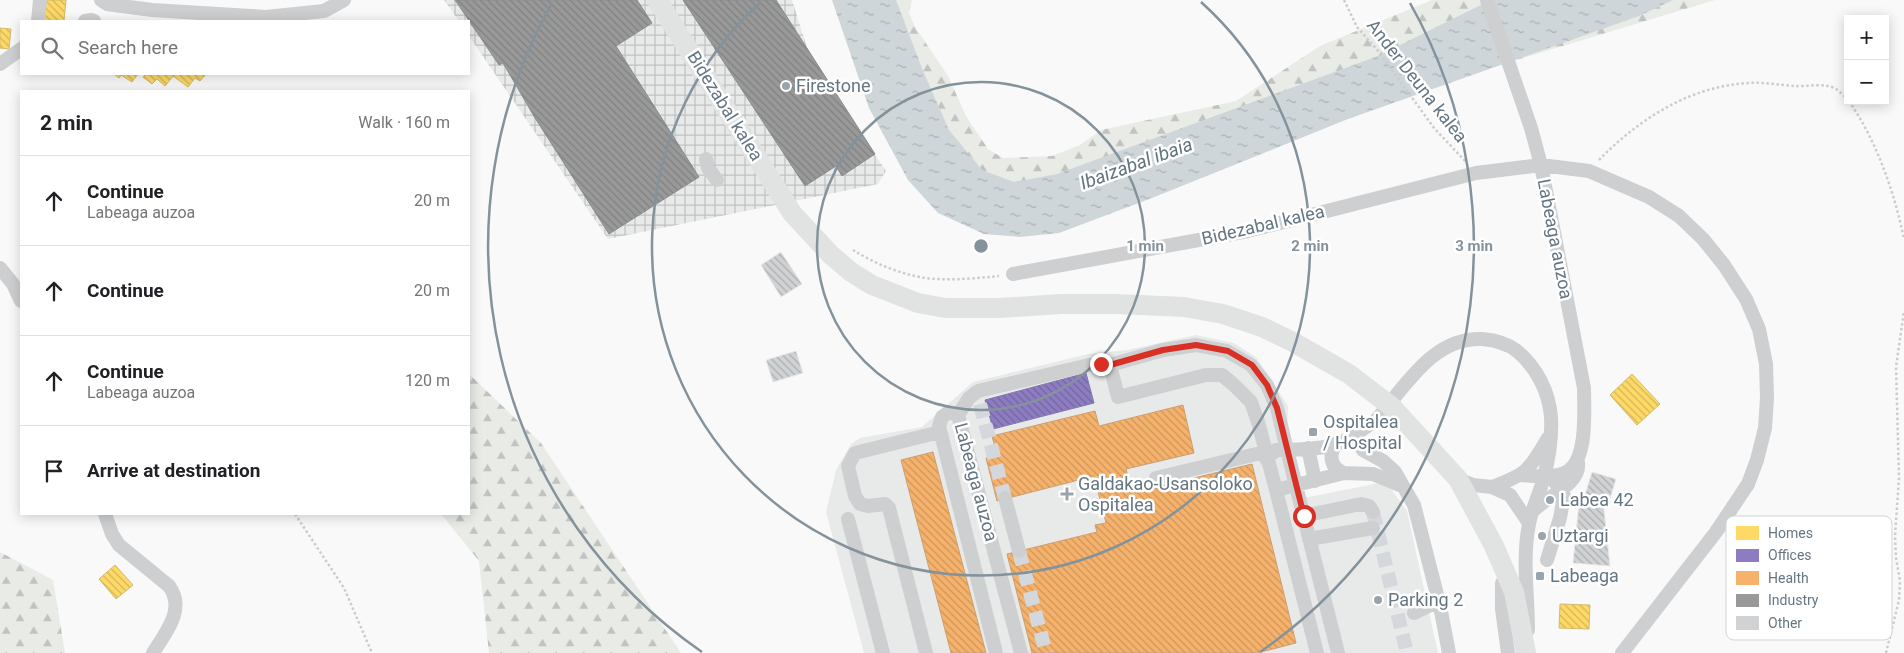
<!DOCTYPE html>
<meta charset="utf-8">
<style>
:root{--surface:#fff;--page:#f6f6f6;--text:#202124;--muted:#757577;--line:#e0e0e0}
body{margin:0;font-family:Roboto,sans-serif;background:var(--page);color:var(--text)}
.controls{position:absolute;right:15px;top:15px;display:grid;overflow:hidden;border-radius:0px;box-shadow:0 2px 12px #0003}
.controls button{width:45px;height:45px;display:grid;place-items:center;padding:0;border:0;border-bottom:1px solid var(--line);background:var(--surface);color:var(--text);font:25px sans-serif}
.stop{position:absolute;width:15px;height:15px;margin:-11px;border:4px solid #d93025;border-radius:50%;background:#fff}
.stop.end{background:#d93025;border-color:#fff;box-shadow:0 1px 5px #0008}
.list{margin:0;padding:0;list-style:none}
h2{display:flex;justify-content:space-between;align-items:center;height:65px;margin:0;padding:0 20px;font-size:21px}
h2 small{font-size:16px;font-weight:400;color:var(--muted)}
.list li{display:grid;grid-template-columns:32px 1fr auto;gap:15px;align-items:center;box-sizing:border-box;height:90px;padding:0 20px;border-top:1px solid var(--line)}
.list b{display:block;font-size:19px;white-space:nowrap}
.list p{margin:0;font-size:16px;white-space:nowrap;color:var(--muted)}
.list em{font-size:16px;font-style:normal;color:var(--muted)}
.icon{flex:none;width:28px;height:28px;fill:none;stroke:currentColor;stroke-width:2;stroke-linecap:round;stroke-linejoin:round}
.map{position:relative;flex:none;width:1904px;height:653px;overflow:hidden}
.search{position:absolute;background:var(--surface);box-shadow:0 2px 12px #0003;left:20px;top:20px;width:450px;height:55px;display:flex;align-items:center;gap:12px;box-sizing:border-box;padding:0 18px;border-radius:0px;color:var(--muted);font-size:19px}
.panel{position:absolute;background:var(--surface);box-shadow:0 2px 12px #0003;left:20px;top:90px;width:450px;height:425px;border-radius:0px}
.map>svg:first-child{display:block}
</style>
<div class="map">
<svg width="1904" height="653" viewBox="0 0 1904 653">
<defs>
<pattern id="industrial-grid" width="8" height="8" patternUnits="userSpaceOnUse" patternTransform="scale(1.25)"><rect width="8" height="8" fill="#e8e9e9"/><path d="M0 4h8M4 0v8" fill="none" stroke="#c0c1c2"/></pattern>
<pattern id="forest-firs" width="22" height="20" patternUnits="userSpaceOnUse" patternTransform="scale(1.25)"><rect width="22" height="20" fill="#e8ebe6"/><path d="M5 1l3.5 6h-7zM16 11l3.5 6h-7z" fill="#c0c3c0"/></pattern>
<pattern id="water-ripples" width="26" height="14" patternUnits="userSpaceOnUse" patternTransform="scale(1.25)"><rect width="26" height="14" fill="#ced6d9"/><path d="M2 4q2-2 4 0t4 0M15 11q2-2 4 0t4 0" fill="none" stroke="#abb2b5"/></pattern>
<pattern id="homes-back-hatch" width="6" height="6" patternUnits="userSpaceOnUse" patternTransform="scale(1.25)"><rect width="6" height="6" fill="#ffd966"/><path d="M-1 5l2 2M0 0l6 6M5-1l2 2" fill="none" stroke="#d2b559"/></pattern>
<pattern id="offices-back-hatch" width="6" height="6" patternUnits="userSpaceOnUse" patternTransform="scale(1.25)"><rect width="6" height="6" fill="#8e7cc3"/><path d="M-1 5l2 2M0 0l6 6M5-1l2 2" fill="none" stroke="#72669c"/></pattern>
<pattern id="health-back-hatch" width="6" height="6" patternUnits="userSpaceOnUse" patternTransform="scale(1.25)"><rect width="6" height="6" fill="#f6b26b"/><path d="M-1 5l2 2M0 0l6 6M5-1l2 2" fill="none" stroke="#cb955d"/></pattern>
<pattern id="industry-back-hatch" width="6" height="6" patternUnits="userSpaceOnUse" patternTransform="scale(1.25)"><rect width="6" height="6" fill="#999"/><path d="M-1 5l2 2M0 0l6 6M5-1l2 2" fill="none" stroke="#808182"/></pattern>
<pattern id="building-back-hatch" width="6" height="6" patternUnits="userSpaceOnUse" patternTransform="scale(1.25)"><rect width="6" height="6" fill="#d0d2d3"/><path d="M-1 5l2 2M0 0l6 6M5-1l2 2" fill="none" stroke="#acafb1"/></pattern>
</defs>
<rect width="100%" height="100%" fill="#f9f9f9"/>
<path fill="#e8e9e9" d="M1196,335L1234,343L1257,358L1288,406L1287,431L1304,498L1379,483L1391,489L1407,511L1438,653H864L826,512L836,470L851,444L860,438L922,427L973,382L1088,354L1127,350Z"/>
<path fill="url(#industrial-grid)" d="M444,0H792L812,63L886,171L878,184L608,239L469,36V21H459Z"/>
<path fill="url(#forest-firs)" d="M853,0H912L909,13L915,27L948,76L966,116L988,149L1003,158L1052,156L1080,145L1101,130L1236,101L1320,46L1432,0H1715L1285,130L992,229Z
M469,374L541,443L681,653H489L479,561L441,514H469Z
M0,552L53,580L65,653H0Z"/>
<path fill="url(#water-ripples)" d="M832,0H896L923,71L949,130L982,170L1014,182L1057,174L1378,56L1491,0H1673L1639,16L1348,119L1152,198L1059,233L1020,237L984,234L938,213L908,180L869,108Z"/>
<path fill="url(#homes-back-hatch)" stroke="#d1bb6f" d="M45,0H66L64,21H43Z
M0,28L11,29L9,49L0,48Z
M114,74H138L132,82L121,75L119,78Z
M146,74H175L165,86L157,79L152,84L143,77Z
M175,74H206L200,81L195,78L188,87L173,76Z
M1632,374L1660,404L1637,425L1610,395Z
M115,565L133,585L116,599L99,579Z
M1560,604L1590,605L1589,629L1559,628Z"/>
<path fill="url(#offices-back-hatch)" stroke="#827ab0" d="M1086,373L1094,403L993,429L985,400Z"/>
<path fill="url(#health-back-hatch)" stroke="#caa072" d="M1183,405L1194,453L1126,469L1132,493L1252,464L1296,643L1257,653H1032L1007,554L1097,532L1095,525L1106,523L1094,476L997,501L986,458L997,455L992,436L1095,411L1099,426Z
M933,452L986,653H951L901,460Z"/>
<path fill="url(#industry-back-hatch)" stroke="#898e92" d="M455,0H637L652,23L616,46L699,177L609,234L535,118L503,63L499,65Z
M683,0H776L875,154L842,176L836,166L805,186Z"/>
<path fill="url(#building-back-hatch)" stroke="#e8e8e8" d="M781,252L802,284L781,297L761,265Z
M796,351L803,373L773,382L766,360Z
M1592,472L1616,479L1609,502L1585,495Z
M1580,493L1603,500L1610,566L1573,563Z"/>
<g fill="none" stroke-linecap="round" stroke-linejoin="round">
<path stroke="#d4d8dc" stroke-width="14" stroke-dasharray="14 7" stroke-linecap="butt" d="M980,404L1005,498
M1373,512L1407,653
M1019,551L1046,653"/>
<path stroke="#cbcccd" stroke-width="2.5" stroke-dasharray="2.5 2.5" stroke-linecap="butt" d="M1344,0L1357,27L1379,52L1434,128L1467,163
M1849,101C1877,142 1894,191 1904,239
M1599,160C1639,119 1690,86 1749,83C1764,82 1780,85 1795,86C1807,87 1825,82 1836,89C1840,92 1844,96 1848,99
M853,250C877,265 909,278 937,279C958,280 979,278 999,276
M295,514L344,588L372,653
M1886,653L1899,600L1900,581L1896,558L1895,536L1899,478L1896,367L1904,311"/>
<path stroke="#cecfd0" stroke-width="14" d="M101,0L107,4L152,10L266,17L324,11L344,0
M1487,0L1531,128L1541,165L1584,388C1584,409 1588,458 1568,471C1557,479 1533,476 1521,475
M38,21L40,0
M85,21L91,20L94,21
M0,64L21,49
M706,159L708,168L717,180
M0,268L13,284L21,301
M1013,274L1248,231L1476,173L1541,165L1589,171L1649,197L1679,216L1703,239L1724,265L1746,299L1759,329L1766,364L1767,398L1765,428L1757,460L1748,484L1716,532L1622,653
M958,415L949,412L942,417L939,426L996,653
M1347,440L1358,443L1363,450L1383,461L1395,472L1414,505L1440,606L1449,653
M1337,443C1328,454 1330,468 1344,473
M1308,448L1315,481
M1266,459L1276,450H1287L1277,408L1267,385L1251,365L1227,351L1196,345L1163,350L1110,365L1118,397L1206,375H1222L1234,385L1251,402L1258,422L1276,490
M1156,478L1265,452
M1458,479L1473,485L1492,487L1510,495L1529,523
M1492,487C1528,474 1529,470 1548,438
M1005,498L1019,551
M1534,510C1546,497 1581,484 1578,463
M105,514L112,534L119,545L169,586C186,609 166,632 153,653
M1303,516L1361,504L1369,506L1373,512
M848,519L883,653
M1309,539L1373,528
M1547,560L1560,518L1564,496L1551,476
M1502,583V609L1508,653
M1414,613L1439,601
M926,653L889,508L885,504L868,506L860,504L855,496L848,466L855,453L940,432
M1021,653L958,415L969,398L978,391L1089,365H1110
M1317,653L1276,490L1344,473L1373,474L1402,486
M1338,653L1287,450C1306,449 1333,449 1349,438C1358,432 1367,427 1375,421C1380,416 1385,409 1389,404C1413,375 1439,337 1482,339C1494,340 1507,343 1517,351C1536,367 1549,391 1551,417C1552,436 1549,458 1544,477C1540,493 1532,508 1529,524C1522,559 1528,595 1528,630"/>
<path stroke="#e1e2e2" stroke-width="20" d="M657,0L792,213L831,255L851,272L872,285L918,303L945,308H999L1061,304H1117L1184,307L1223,314L1262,327L1293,342L1349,374L1392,407L1458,479L1494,546L1514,592L1526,653"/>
</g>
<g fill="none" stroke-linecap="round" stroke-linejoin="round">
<path stroke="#d93025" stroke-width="6" d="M1101,364L1110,365L1163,350L1196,345L1228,351L1252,365L1267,385L1277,408L1304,516"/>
</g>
<g fill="none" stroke="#84929c" stroke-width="2.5">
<circle cx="981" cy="246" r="164"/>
<path d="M1201 2A329 329 0 1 1 761 2"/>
<path d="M702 652A493 493 0 0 1 552 3M1410 3A493 493 0 0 1 1260 652"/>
</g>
<g fill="#99a4ac" stroke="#fff" stroke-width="2">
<circle cx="786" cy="86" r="5"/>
<rect x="1308" y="427" width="10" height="10" rx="2.5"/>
<path d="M1064.5 486.5h5v5h5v5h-5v5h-5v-5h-5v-5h5z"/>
<circle cx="1550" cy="500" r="5"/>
<circle cx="1542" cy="536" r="5"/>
<rect x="1535" y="571" width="10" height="10" rx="2.5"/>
<circle cx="1378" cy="600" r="5"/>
</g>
<g text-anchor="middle" stroke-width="5" stroke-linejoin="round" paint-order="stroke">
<g font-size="18" fill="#657683" stroke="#fff">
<text transform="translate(1417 81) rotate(52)" y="6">Ander Deuna kalea</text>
<text transform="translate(725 106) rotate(58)" y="6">Bidezabal kalea</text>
<text transform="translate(1263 225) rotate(-13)" y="6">Bidezabal kalea</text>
<text transform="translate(1555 239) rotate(79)" y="6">Labeaga auzoa</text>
<text transform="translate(976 482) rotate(75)" y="6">Labeaga auzoa</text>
</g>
<g font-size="18" fill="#657683" stroke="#fff" text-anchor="start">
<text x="796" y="92">Firestone</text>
<text x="1323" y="428">Ospitalea<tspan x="1323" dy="21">/ Hospital</tspan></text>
<text x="1078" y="490">Galdakao-Usansoloko<tspan x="1078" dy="21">Ospitalea</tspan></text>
<text x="1560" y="506">Labea 42</text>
<text x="1552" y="542">Uztargi</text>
<text x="1550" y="582">Labeaga</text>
<text x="1388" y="606">Parking 2</text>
</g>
<g font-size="19" font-style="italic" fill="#60757c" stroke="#fff">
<text transform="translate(1136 163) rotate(-20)" y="7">Ibaizabal ibaia</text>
</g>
</g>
<rect x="1726" y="516" width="166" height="124" rx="8" fill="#fff" stroke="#d1d6da" stroke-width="1"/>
<rect x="1736" y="526" width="23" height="14" fill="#ffd966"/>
<rect x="1736" y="549" width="23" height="13" fill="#8e7cc3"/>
<rect x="1736" y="571" width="23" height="14" fill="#f6b26b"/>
<rect x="1736" y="594" width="23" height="13" fill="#999"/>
<rect x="1736" y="616" width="23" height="14" fill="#d0d2d3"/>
<g font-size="14" fill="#657683">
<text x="1768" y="538">Homes</text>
<text x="1768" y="560">Offices</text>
<text x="1768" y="583">Health</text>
<text x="1768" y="605">Industry</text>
<text x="1768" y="628">Other</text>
</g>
<circle cx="981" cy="246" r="8" fill="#84929c" stroke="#fff" stroke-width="2.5"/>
<g font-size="15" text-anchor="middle" font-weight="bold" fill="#84929c" stroke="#fff" stroke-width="5" stroke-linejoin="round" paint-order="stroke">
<text x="1145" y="251">1 min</text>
<text x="1310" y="251">2 min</text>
<text x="1474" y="251">3 min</text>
</g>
</svg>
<div class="controls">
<button>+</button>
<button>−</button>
</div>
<div class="stop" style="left:1304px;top:516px"></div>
<div class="stop end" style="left:1101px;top:364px"></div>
<div class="search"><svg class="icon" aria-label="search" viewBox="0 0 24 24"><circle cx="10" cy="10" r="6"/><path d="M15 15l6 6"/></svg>Search here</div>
<section class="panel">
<h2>2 min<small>Walk · 160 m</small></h2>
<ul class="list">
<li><svg class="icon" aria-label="ahead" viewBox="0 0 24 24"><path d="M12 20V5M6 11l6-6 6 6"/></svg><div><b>Continue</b><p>Labeaga auzoa</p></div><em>20 m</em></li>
<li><svg class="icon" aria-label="ahead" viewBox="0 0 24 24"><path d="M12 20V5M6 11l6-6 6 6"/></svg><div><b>Continue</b></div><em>20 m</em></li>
<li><svg class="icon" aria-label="ahead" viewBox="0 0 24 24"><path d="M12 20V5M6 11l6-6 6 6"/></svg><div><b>Continue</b><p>Labeaga auzoa</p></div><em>120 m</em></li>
<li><svg class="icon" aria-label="arrive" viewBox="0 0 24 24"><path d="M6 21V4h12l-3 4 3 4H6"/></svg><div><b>Arrive at destination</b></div></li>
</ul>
</section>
</div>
